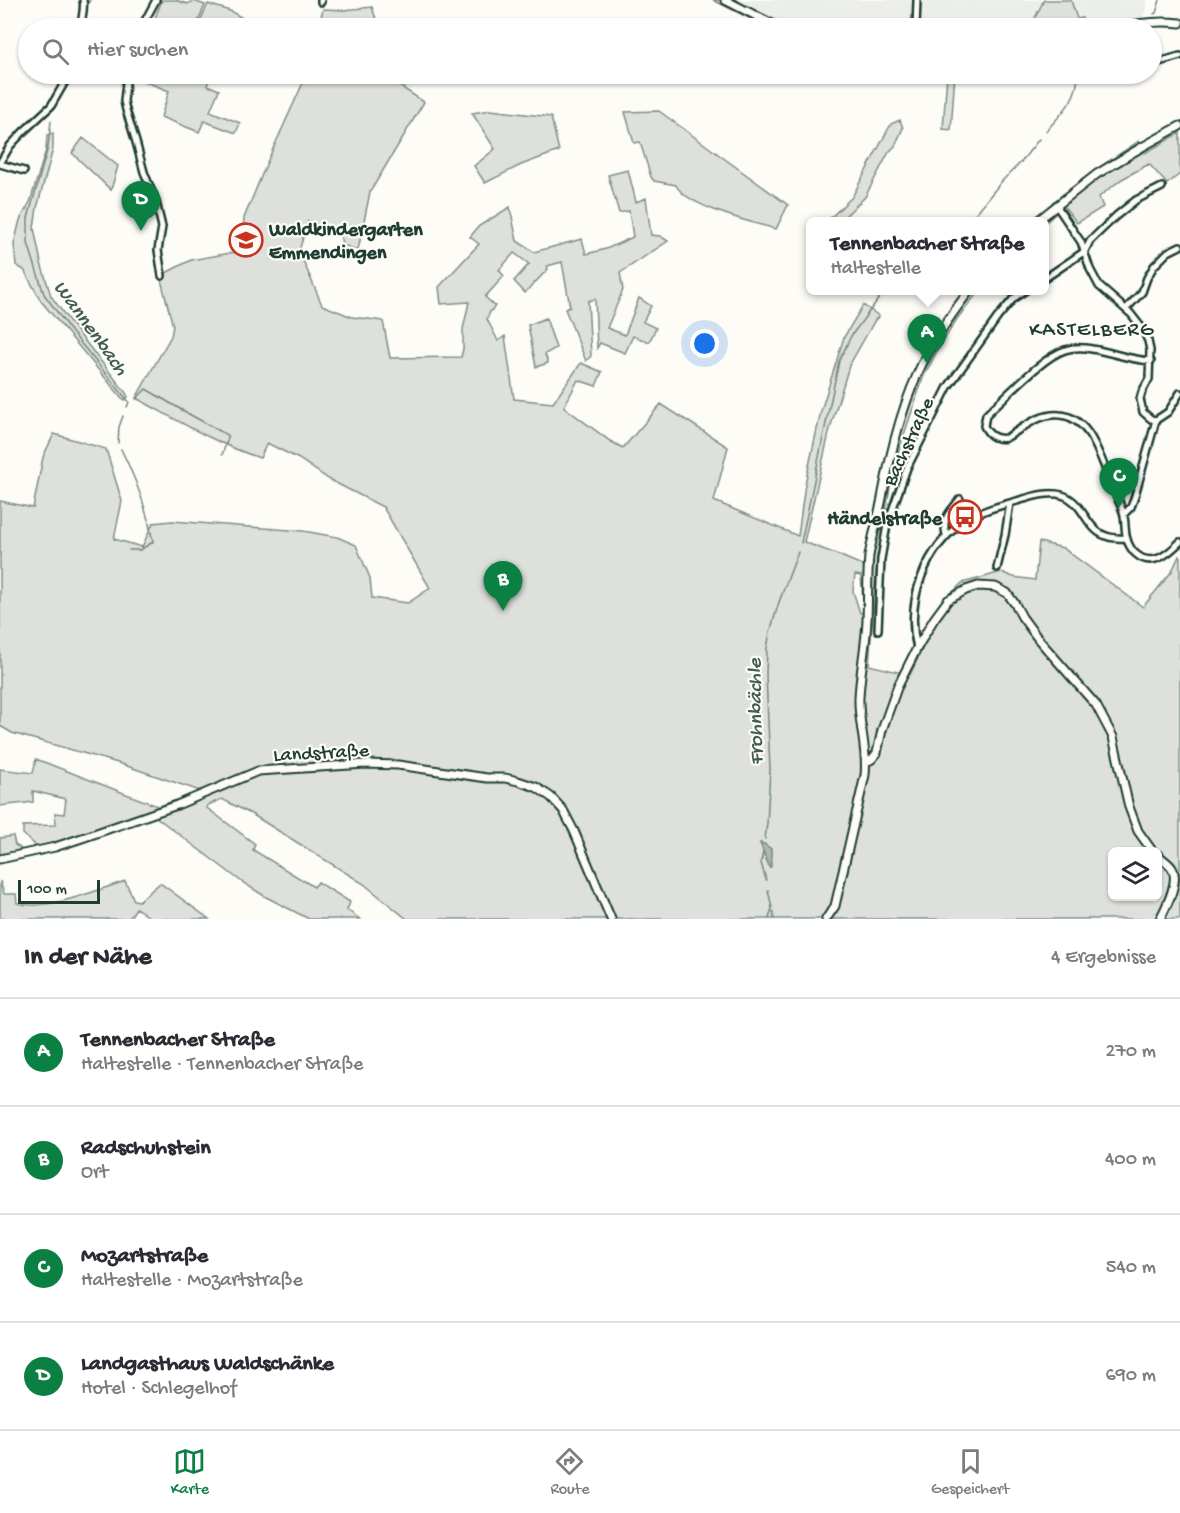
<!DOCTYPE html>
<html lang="de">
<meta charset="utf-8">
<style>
:root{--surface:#fff;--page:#f7f7f7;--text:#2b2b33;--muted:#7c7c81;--line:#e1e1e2;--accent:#0b8043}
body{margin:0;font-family:"Gochi Hand",sans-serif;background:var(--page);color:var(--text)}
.controls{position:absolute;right:18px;bottom:18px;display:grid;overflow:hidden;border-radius:9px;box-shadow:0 2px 4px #0004}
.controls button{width:54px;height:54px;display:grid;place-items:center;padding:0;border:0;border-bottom:2px solid var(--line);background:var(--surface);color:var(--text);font:30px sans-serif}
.scale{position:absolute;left:18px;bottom:15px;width:82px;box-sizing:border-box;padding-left:6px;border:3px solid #1f3d34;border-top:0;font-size:16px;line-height:21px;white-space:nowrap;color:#1f3d34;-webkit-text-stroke:4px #fdfcf7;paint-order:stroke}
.you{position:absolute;left:705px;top:344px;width:21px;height:21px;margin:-15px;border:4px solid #fff;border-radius:50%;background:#1a73e8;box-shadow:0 0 0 9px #1a73e833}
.badge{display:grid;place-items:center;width:39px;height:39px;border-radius:50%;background:var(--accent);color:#fff;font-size:20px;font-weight:700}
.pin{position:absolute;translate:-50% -50px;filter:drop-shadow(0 2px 3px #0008)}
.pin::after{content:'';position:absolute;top:32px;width:21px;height:18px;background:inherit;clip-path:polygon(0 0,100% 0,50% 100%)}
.popup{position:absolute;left:806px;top:217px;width:243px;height:78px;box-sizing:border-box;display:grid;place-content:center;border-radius:9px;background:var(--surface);filter:drop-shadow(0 2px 4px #0005);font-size:20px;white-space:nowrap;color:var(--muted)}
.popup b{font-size:22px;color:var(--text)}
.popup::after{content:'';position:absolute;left:50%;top:100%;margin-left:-12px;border:12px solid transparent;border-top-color:var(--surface)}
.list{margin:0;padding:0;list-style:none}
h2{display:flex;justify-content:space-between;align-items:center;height:78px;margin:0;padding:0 24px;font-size:26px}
h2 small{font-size:20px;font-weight:400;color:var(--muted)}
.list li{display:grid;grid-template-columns:39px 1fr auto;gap:18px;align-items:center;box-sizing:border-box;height:108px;padding:0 24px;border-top:2px solid var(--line)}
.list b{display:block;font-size:22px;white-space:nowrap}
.list p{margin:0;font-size:20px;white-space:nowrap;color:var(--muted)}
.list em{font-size:20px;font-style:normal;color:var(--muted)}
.icon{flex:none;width:33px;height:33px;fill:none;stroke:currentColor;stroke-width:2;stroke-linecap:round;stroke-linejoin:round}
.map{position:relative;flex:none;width:1180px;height:919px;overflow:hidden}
.search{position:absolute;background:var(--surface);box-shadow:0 2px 4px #0004;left:18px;right:18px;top:18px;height:66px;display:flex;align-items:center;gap:15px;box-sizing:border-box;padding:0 21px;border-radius:33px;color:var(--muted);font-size:22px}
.sheet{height:510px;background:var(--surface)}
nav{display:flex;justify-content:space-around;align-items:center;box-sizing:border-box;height:84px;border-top:2px solid var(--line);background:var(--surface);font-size:16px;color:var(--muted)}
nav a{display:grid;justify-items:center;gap:3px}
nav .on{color:var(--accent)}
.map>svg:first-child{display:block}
</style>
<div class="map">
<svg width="1180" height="919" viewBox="0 0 1180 919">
<rect width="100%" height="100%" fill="#fdfcf7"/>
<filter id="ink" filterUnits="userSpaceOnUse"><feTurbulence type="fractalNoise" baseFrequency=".0167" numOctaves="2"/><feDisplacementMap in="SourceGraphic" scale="12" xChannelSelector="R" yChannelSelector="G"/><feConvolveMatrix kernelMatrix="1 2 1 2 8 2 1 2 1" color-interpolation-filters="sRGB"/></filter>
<g filter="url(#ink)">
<path fill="#eceee9" d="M730,0H1148L1143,18L1107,28H783Z"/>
<path fill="#dde0db" stroke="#7e8e88" stroke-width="1.5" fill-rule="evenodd" d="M162,0H176L187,4L194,1L205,5L196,26L182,22L155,18Z
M713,0H730L783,28H769Z
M1044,0H1071L1077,19L1082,18V22L1080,28H1030Z
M208,4L230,11L248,21L245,28H197Z
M372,7L379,28H318L323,9L344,10Z
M129,74H212L207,85L219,90L210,111L240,123L236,133L204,121L199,132L161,117L169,91L128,75Z
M307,74H394L398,85L424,102L370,192L358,250L342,245L340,233L308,221L299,251L322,305L352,317L383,321L390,358L461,357L463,349V329L469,302L441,304L439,287L479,244L470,237L479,226L510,207L517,241L534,252L582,239L586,254L606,249L633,237L629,211L619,213L608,175L628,170L636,202L646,198L651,235L660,236L668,241L620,273L623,290L607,328L625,335L639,298L651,306L643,322L656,328L649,342L633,336L625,353L600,343L597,348L595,299L588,301L591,356L586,361L565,309L570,307L562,262L547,266L548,269L525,293L514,281L529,264L514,253L499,270L504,276L485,297L495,306L490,312L487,319L498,341L505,336L514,399L553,403L581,363L602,372L596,386L578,380L564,407L610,441L623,448L661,404L728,447L714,501L798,536L805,484L821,411L844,337L863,305L879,316L875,320L849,366L830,429L804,542L836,554L864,566L876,505L902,405L919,360L950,310L966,291H979L957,319L937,351L923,378L894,465L882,532L876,574L869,665L910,675L946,599L962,583L981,578L1001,572L1013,577L1035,580L1039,542L1063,548L1143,607L1172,571L1179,556L1180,557V919H407L364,884L253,815L222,799L208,805L207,808L255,844L253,850L314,887L318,882L350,902L347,910L360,919H309L266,897L242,882L152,814L37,851L34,844L23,834V826L56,825L55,813L64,814L66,799L33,791V802L0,806V769L33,773L36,759L165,809L206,793L118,763L12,733L0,726V501L33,508L43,457L54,434L106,449L122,501L114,539L142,547L153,523L172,521L303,531L337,537L356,545L370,578L372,598L408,603L430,588L383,507L330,480L299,459L267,443L260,458C216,444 177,420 136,398L171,336L173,326L160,276L191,260L248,250L243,232L244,218L268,160ZM855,575L861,576L864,613H860L853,591ZM1112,852H1158V896H1112Z
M947,74H955L951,130L943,129Z
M490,110L551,117L559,151L521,165L485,183L474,166L495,149L472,113Z
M659,111L788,205L776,229C754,223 685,206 676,185L654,181L651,177L640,142L634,143L625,112Z
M900,120L903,128L895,146L889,152L865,197L840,221H827L852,197L891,124Z
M53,133V149L37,208L34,228L41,263L51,296L69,321L126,393L128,397L125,400L122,398L41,301L24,270L16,265L14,244L20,220L30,202L46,150L47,135Z
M1180,133V174L1167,184L1149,164L1122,179L1099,197L1103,207L1077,223L1064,206L1044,224V222H1031C1064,190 1101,166 1139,141L1145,153Z
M83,138L118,166L111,190L72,153Z
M546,318L556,348L545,354L548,363L536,367L528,325Z
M13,836L15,845L20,848L22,854L0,859V838Z
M0,881L4,894H16L17,903C45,912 97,890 125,881L134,900L139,901L160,883L209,919H152L136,908L129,919H0Z"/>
<path fill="#aeb8b1" stroke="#75877f" stroke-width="1.5" d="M760,843L764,844L771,849V867H769Z"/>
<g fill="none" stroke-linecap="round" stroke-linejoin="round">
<path stroke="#75877f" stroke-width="1.5" d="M89,2L90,0
M1154,14L1156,13L1160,0
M51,121L48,147L28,218V243L44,294L70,330L129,402L127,407
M1046,131C1062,113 1078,99 1078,74
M965,222L977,212L1002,181L1021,162L1039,139
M136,399L146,389L187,413L227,435L228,438L222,455
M118,443L119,427L123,416
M121,449C136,479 147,509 153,542L140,550H129
M801,543L839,361L851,336L885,290
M765,839L767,823L770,770L766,674L767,648L770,632L779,602L798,552
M763,852L761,863L766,880
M768,890L772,908L769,919
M773,911L774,919"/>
<g stroke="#1f3d34" stroke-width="10">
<path id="minor" d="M321,2V0
M81,28C81,18 85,10 83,0
M141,28L156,0
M916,28L917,0
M1152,64L1180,56
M127,74L124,101L126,110L136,142L144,172L156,202L162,227L158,250L162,276
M0,163L10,146L23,132L51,106L66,80L72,74
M0,164L24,171
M1056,205L1081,242L1090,269L1099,286L1131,314L1142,328L1148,341L1150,350L1149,379L1142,392L1140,399L1143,412L1151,419L1156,420L1168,412L1180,393
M1044,279L1085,251L1090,241L1116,216L1136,200L1162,187
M1126,309L1142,292L1147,278L1154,266L1168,252L1180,246
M1151,361C1129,360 1112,352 1092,349C1082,347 1074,347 1065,350C1043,357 1011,392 993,408L986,415L984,426C989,436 996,440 1006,438C1023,428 1039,413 1060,415C1089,417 1099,455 1109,477C1113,489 1119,500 1123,512C1126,521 1124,530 1127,539C1128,544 1132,551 1136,554C1152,568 1168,554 1180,542
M1124,514L1131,507L1134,499L1156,420
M946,535C942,517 949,514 960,499
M997,568L1005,535L1010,503
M878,630L881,559L887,525L907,468L948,387L998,317L1014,298L1026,290
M917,648C905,601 925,547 966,520C982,510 1000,506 1017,501C1031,497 1048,491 1062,495C1090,504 1083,542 1126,538"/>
</g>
<g stroke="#1f3d34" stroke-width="11">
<path id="tertiary" d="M725,0L780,28
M1115,28C1137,23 1158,20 1180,23
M1036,222L1097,174L1142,147L1180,126
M866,762L872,759L877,753L882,730L897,688L917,648L934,619L948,600L966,590L978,586L995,587L1007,593L1015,604L1022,617L1039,640L1096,705L1113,737L1129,807L1138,831L1153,852
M1158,855C1162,859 1169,863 1172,868C1180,881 1166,907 1160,919
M0,859L55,847L85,837L177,805L258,771L365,764L398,765L487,778H505L518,781L536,787L551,797L563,810L574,831L611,919
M826,919L835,906L865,775C868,749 858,723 859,698C860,672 866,646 867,620C868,599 867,578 869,556C872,539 877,521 881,503C889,460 899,415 917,375C930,345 949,317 970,290"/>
</g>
<use href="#minor" stroke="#fdfcf7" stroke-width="5"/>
<use href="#tertiary" stroke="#fdfcf7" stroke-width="7"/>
</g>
</g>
<defs>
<g id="school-ring" transform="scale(1.725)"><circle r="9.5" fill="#fdfcf7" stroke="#c8321e" stroke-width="1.5"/><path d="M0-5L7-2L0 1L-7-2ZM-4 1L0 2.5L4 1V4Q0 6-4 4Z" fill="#c8321e"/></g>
<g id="bus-ring" transform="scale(1.725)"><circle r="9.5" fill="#fdfcf7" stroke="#c8321e" stroke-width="1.5"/><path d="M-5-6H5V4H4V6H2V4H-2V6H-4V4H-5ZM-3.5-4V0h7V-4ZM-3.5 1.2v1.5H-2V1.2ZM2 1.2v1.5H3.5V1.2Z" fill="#c8321e"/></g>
</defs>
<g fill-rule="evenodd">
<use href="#school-ring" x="246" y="240"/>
<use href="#bus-ring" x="965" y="517"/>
</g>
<g text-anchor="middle" stroke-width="4.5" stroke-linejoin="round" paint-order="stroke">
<g font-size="20" font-weight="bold" fill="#1f3d34" stroke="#fdfcf7" text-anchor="start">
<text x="269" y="235">Waldkindergarten<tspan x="269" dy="23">Emmendingen</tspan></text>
<text x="942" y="524" text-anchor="end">Händelstraße</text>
</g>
<g font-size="20" fill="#1f3d34" stroke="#fdfcf7">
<text transform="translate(907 441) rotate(-65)" y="7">Bachstraße</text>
<text transform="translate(321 751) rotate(-3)" y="7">Landstraße</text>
</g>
<g font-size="21" font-style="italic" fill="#435c53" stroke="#fdfcf7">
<text transform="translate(92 327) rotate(54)" y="7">Wannenbach</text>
<text transform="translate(754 712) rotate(-91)" y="7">Frohnbächle</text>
</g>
<g font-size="21" letter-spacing="1.5" fill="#1f3d34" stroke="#fdfcf7">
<text x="1092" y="335">KASTELBERG</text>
</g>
</g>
</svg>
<div class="controls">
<button><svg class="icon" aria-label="layers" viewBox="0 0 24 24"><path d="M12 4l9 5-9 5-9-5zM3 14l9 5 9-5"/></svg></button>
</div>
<div class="scale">100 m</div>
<div class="you"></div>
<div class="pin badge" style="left:927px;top:364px">A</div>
<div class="popup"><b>Tennenbacher Straße</b>Haltestelle</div>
<div class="pin badge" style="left:503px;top:611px">B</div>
<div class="pin badge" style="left:1119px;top:508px">C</div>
<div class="pin badge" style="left:141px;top:231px">D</div>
<div class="search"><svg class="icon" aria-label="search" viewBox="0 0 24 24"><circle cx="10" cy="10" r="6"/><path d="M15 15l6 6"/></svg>Hier suchen</div>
</div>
<section class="sheet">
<h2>In der Nähe<small>4 Ergebnisse</small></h2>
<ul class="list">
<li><span class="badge">A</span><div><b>Tennenbacher Straße</b><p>Haltestelle · Tennenbacher Straße</p></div><em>270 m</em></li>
<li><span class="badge">B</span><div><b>Radschuhstein</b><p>Ort</p></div><em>400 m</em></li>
<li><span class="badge">C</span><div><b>Mozartstraße</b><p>Haltestelle · Mozartstraße</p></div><em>540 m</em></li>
<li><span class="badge">D</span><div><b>Landgasthaus Waldschänke</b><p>Hotel · Schlegelhof</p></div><em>690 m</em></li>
</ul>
</section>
<nav>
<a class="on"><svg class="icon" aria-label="map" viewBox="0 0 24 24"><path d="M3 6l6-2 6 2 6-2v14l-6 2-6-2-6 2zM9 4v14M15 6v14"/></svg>Karte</a>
<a><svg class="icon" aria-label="directions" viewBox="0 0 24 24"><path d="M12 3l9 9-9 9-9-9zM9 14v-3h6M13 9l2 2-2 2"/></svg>Route</a>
<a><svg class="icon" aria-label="saved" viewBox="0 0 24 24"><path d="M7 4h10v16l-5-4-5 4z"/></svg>Gespeichert</a>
</nav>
